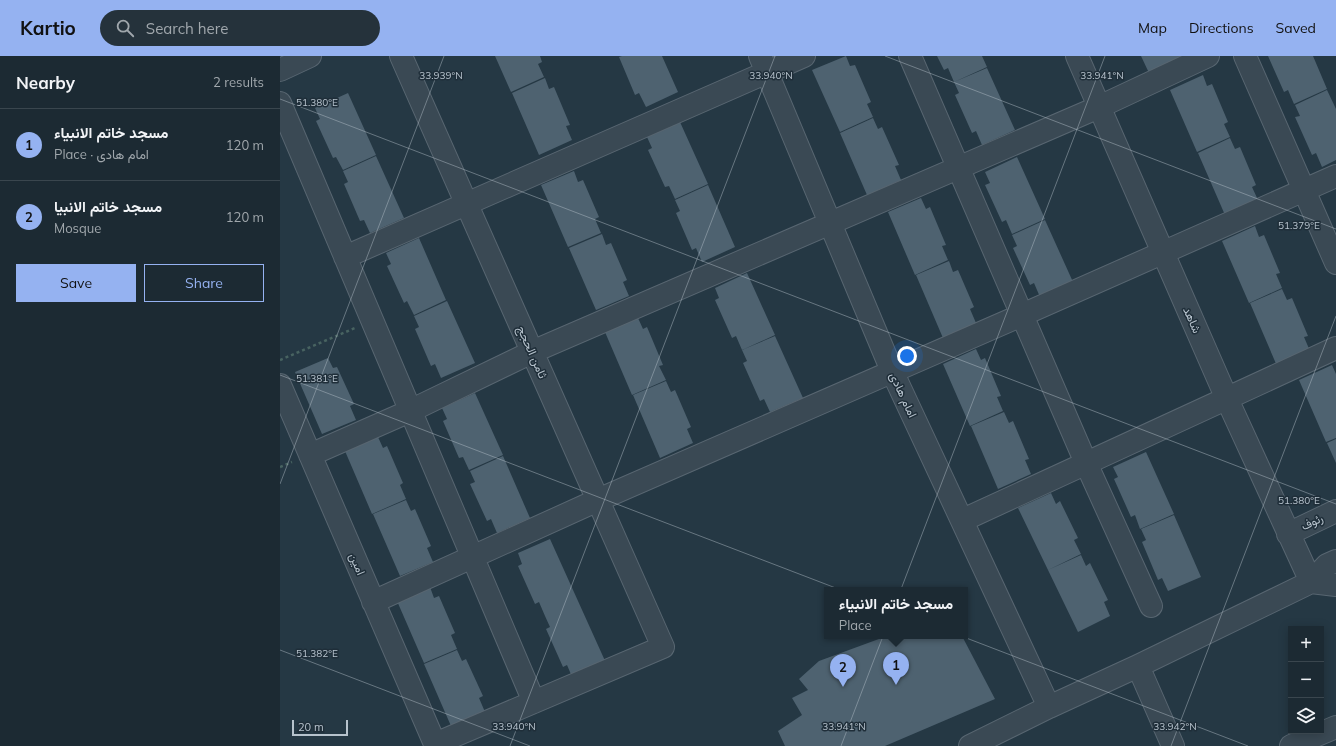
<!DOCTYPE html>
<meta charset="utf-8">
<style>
:root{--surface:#1c2a33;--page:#25323b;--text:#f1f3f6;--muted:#a0a7ac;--line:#3a464e;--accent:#95b2f1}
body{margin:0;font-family:Mulish,Vazirmatn,sans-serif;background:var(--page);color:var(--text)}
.controls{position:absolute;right:12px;bottom:12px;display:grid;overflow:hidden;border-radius:0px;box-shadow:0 2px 10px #0003}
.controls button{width:36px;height:36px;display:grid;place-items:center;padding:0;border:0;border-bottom:1px solid var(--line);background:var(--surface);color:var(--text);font:20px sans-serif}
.scale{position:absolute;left:12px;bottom:10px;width:56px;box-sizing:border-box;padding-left:4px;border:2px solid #b7c3cd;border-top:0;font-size:11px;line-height:14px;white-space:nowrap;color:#b7c3cd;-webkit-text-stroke:3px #1f2e39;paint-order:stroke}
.you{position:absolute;left:627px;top:300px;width:14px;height:14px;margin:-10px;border:3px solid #fff;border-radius:50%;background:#1a73e8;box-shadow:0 0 0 6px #1a73e833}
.badge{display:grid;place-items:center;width:26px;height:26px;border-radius:50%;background:var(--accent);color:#111;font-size:13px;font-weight:700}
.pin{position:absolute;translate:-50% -33px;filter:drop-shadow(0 1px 2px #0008)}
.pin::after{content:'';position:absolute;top:21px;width:14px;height:12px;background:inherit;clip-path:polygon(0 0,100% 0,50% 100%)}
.popup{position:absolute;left:544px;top:531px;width:144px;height:52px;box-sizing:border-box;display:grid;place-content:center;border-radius:0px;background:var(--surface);filter:drop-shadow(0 1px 3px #0005);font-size:13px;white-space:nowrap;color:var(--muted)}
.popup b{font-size:15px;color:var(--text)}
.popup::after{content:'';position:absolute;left:50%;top:100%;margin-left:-8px;border:8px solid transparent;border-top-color:var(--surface)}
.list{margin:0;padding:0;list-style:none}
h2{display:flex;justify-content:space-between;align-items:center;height:52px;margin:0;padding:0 16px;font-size:17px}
h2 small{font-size:13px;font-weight:400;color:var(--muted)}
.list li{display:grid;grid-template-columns:26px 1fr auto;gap:12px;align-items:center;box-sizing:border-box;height:72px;padding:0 16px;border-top:1px solid var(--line)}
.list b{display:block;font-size:15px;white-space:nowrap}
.list p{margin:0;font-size:13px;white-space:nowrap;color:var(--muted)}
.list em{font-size:13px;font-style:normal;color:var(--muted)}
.actions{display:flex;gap:8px;padding:12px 16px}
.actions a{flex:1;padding:9px 0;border:1px solid var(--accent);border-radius:0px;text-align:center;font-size:14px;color:var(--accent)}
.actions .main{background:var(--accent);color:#111}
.icon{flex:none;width:22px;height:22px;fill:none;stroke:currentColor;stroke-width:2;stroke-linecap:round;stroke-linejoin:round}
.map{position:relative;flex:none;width:1056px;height:690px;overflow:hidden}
header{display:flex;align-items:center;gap:24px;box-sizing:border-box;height:56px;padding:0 20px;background:var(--accent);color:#111}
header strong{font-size:19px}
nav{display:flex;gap:22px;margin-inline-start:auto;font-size:14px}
.search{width:280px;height:36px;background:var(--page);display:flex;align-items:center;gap:10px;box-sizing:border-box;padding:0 14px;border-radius:22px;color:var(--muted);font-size:15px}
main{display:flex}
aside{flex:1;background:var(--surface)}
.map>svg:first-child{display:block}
</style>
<header>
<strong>Kartio</strong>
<div class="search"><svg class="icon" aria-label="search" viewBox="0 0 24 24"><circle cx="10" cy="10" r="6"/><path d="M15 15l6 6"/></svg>Search here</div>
<nav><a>Map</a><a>Directions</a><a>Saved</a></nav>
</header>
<main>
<aside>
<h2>Nearby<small>2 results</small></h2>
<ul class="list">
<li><span class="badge">1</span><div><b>مسجد خاتم الانبیاء</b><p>Place · امام هادی</p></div><em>120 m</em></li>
<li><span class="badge">2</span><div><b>مسجد خاتم الانبیا</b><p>Mosque</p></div><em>120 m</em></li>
</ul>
<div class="actions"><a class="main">Save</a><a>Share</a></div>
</aside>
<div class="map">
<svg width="1056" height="690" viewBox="0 0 1056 690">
<rect width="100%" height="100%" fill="#253844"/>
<path fill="#4e6270" d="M215,0H260L262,6L258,8L264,21L231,36Z
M342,0H382L398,36L366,51L359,37L355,39L339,1Z
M566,0L570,10L575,9L591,46L587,48L593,61L560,76L532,14Z
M657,0H702L707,11L674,26L668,12L664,14Z
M861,0H901L902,2L869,17Z
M988,0H1033L1047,33L1014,48L1008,34L1004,36Z
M707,12L735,74L702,89L696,75L692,77L675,39L679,37L674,26Z
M923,19L927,30L932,28L948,66L944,68L950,81L917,96L890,34Z
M265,22L269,33L274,31L290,69L286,70L292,84L259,99L232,37Z
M1047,34L1056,53V104L1042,111L1036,97L1032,99L1015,61L1020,60L1015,49Z
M68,37L96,99L63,114L56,101L53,102L36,65L40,63L35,52Z
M593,62L598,73L602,71L619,109L615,110L621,124L587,139L560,77Z
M400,66L428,128L395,143L389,130L385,131L368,94L372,92L367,81Z
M950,82L955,93L960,91L976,129L972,131L978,144L945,159L918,97Z
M96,100L124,162L90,177L84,164L80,165L64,128L68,126L63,115Z
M737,101L765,163L732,178L726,164L722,166L705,129L710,127L705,116Z
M294,115L298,126L303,124L319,161L315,163L321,177L288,191L261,129Z
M428,129L455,191L422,206L416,192L412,194L396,157L400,155L395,144Z
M641,142L646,153L650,151L666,189L662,190L668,204L635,219L608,156Z
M765,164L793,226L760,241L754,227L750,229L733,192L737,190L732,179Z
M975,170L979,181L984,179L1000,217L996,218L1002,232L969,247L942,185Z
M322,178L326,189L331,187L347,224L343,226L349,240L316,254L289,192Z
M139,182L166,244L134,259L127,245L124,247L107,210L111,208L106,197Z
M669,205L673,216L678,214L694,251L690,253L696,267L663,282L636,219Z
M467,217L495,279L462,294L456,280L452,282L435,244L439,242L435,232Z
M1002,233L1007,244L1012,242L1028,280L1024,281L1030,295L997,310L970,247Z
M167,245L195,307L161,322L155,308L151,310L135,273L139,271L134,260Z
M358,262L363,273L367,271L383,309L379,310L386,324L352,339L325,276Z
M495,280L523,342L490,356L484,343L480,345L463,307L467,305L462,294Z
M696,293L701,304L705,302L721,340L717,341L723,355L690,370L663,308Z
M48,302L53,312L57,311L74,348L70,350L76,364L42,378L15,316Z
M1052,309L1056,318V382L1046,386L1019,324Z
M386,325L391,336L395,334L411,371L407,373L413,387L380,402L353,339Z
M195,337L223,399L189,414L183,401L179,402L163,365L167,363L162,352Z
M724,356L729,367L733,365L749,403L745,404L751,418L718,433L691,370Z
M98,381L103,392L107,390L123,427L120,429L126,443L92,458L65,395Z
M1056,383V407L1047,387Z
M866,396L894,458L860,473L855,459L851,461L834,423L838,421L833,411Z
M223,400L250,462L217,477L211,463L207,465L190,428L195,426L190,415Z
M771,437L776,448L780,445L798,482L794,484L801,498L768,514L738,452Z
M126,444L131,455L135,453L151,490L147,492L153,506L120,520L93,458Z
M894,459L921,521L888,535L882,522L878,524L862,486L866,484L861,473Z
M270,483L298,545L265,560L259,546L255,548L238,510L242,508L238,497Z
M801,499L806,510L810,507L828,544L824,546L830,560L798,576L768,514Z
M150,531L154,542L159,540L175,577L171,579L177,593L144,607L117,545Z
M298,545L326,607L293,623L287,609L283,611L266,573L270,571L265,560Z
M607,580H682L715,643L605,690H505L498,675L522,659L512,642L528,634L519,623L539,605Z
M177,594L182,605L186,603L203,640L199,642L205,656L171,670L144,608Z"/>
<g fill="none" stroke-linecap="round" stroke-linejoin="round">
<g stroke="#586671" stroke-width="24">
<path id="minor" d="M480,0L612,315L769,651
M630,0L806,407L871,550
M797,0L947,343L1031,526
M965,0L1056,207
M0,14L30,0
M0,47L254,646
M65,201L524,0
M0,329L155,688L383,591L121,0
M30,399L130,355L252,296L819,51L928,0
M683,464L1056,292
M1008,478L1056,455
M1031,526L1056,529
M93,546L318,444L742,259L1056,120
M858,610L893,690
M690,690L769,651L858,610L1031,526L1047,509L1056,505
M1011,690L1056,671"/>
</g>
<path stroke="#486361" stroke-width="2.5" stroke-dasharray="3 3" stroke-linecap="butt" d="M0,304L75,272
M0,411L12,406"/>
<use href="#minor" stroke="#3a4954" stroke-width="22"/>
</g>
<path fill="none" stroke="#b7c3cd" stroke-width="1" stroke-opacity="0.45" d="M605,0L1056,173M0,43L1056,448M0,319L968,690M0,428L164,0M0,594L250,690M230,690L495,0M561,690L825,0M891,690L1056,260"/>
<g text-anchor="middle" stroke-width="3" stroke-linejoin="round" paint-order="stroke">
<g font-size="12" fill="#b7c3cd" stroke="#1f2e39">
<text transform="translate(912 264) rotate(66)" y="4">شاهد</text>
<text transform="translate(252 296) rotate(66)" y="4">ثامن الحجج</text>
<text transform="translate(623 339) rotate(65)" y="4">امام هادی</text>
<text transform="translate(1032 466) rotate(-25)" y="4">رئوف</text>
<text transform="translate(77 508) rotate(67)" y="4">امین</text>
</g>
</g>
<g font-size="10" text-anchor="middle" fill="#b7c3cd" stroke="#1f2e39" stroke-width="3" stroke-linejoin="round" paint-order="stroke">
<text x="161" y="23">33.939°N</text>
<text x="491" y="23">33.940°N</text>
<text x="822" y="23">33.941°N</text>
<text x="37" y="50">51.380°E</text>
<text x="1019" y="173">51.379°E</text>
<text x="37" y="326">51.381°E</text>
<text x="1019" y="448">51.380°E</text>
<text x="37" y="601">51.382°E</text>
<text x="234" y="674">33.940°N</text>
<text x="564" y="674">33.941°N</text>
<text x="895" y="674">33.942°N</text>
</g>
</svg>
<div class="controls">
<button>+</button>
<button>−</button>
<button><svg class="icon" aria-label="layers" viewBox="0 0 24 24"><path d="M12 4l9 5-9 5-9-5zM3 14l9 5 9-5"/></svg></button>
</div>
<div class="scale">20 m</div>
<div class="you"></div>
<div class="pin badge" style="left:616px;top:629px">1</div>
<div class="popup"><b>مسجد خاتم الانبیاء</b>Place</div>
<div class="pin badge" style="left:563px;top:631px">2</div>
</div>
</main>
